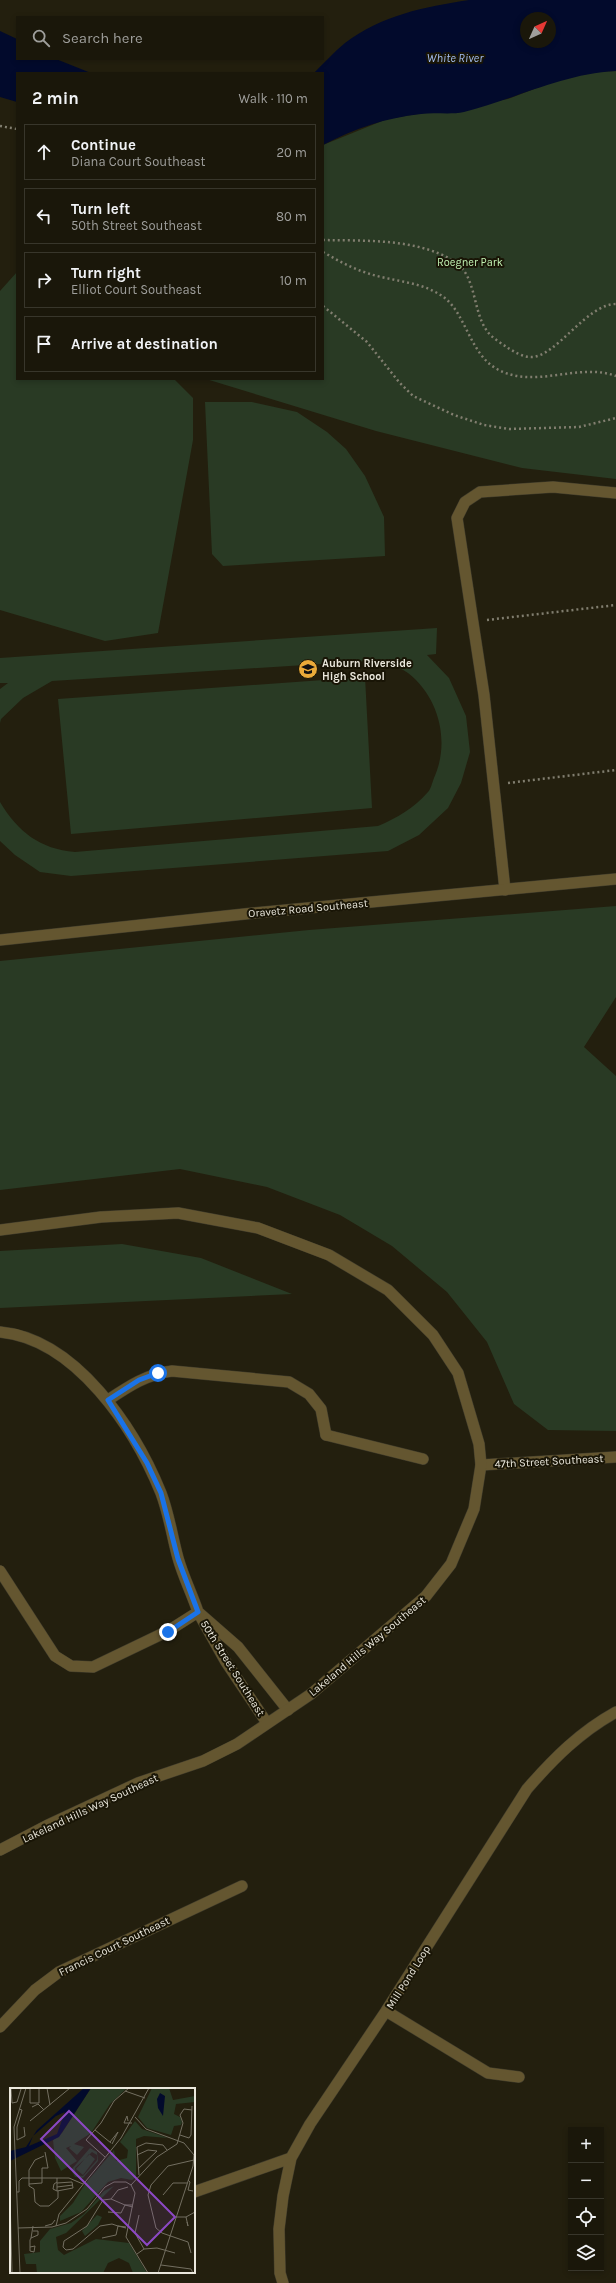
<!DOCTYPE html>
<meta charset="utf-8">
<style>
:root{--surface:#1a170a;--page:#232013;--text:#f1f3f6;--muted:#9f9f9c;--line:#38362b}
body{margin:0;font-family:Karla,sans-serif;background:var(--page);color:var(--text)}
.controls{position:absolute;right:12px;bottom:12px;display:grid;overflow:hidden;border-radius:0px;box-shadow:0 2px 6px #0003}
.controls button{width:36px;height:36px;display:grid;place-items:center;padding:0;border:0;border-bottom:1px solid var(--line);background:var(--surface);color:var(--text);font:20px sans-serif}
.compass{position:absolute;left:520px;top:12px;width:36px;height:36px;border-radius:50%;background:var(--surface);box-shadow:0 2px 6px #0003;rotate:45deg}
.stop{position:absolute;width:12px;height:12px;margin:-9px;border:3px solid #1a73e8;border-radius:50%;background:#fff}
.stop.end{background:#1a73e8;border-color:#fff;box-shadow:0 1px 4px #0008}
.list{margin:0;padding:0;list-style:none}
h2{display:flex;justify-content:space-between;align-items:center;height:52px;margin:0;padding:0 16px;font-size:17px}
h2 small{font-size:13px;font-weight:400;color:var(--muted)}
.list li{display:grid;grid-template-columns:26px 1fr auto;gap:12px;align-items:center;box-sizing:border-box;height:56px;margin:0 8px 8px;padding:0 8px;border:1px solid var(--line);border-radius:0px}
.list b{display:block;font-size:15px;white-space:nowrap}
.list p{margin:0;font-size:13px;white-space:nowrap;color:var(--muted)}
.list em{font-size:13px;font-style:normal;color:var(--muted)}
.icon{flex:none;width:22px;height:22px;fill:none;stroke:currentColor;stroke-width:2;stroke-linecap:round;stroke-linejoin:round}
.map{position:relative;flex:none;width:616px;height:2283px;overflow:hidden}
.search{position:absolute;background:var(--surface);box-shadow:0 2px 6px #0003;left:16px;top:16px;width:308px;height:44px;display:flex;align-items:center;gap:10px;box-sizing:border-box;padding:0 14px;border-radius:0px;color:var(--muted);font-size:15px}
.panel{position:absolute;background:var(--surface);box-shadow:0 2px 6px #0003;left:16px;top:72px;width:308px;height:308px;border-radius:0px}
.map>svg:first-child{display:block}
</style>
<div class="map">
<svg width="616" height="2283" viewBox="0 0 616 2283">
<rect width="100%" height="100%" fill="#231f0e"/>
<path fill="#293a24" d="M616,71V479L522,468L376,431L206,379H323V145L387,119L508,99L555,81L593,72Z
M17,272V379H174L193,398V440L158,633L105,641L0,610V291Z
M205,402H252L297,412L327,432L346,449L365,476L384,517L385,556L223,566L212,554Z
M437,628L436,654L427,655L449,678L466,716L470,752L461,783L448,808L419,835L388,851L71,876L40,872L15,855L0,841V802C18,832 40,849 75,852L378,826C397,818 414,808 428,792C431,789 432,783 434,778C450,743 440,698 408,673C397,665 381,663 368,661L52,681L23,698L1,719L0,723V689L8,683H0V658Z
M365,677L372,808L71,834L58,699Z
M616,906V997L584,1047L616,1076V1431L548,1430L514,1404L487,1342L447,1292L392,1246L340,1215L267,1187L180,1169L0,1190V961L309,930Z
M122,1244L201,1258L292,1294L0,1308V1251Z"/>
<path fill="#020a2c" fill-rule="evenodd" d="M469,0H616V71C561,74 516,99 464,112C450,115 435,112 421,114C385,118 356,128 323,145V73H314C324,63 334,52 345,43C382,15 424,7 469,0ZM526,18H550V42H526Z
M0,31L17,39V59H56L91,73H17V102L0,97Z"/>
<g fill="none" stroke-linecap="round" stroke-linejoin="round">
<g stroke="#3f3b2b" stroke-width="12">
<path id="service" d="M505,890L484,695L457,518L465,502L480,492L553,487L616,493
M326,1435L423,1459"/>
</g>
<g stroke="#3f3b2b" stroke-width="12">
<path id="minor" d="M0,1332C76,1339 135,1429 161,1493C169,1514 172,1536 178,1558C183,1576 192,1594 198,1612L168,1631L93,1667L71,1666L55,1656L0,1571
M108,1400C129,1386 147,1374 172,1371L289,1382L309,1394L321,1409L326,1435
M481,1465L616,1457
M267,1723L226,1662L198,1612L238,1647L288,1710
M386,2011L488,2073L519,2077
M0,2027L35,1990L59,1972L242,1886
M194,2192L291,2158
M283,2283L280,2273L279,2229L283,2196L291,2158L310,2124L386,2011L527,1789C554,1758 580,1732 616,1712"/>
</g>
<g stroke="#3f3b2b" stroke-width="12">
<path id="tertiary" d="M0,940L254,913L616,879
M0,1230L101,1217L178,1213L258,1228L329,1255L388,1290L433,1335L458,1373L479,1444L481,1465L474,1509L451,1564L426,1596L311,1694L237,1744L203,1761L138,1783L48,1825L0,1850"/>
</g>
<path stroke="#817e6f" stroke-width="2.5" stroke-dasharray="2 3" stroke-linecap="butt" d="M0,126L17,129
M323,240C365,241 416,238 454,261C477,276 472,310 487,331C492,338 501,343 508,348C515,352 523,357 530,357C555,359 586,304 616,304
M323,252C337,260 351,268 367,273C393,282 424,281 446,299C466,316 471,355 497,369C534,390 578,362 616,376
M323,306L367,342L399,382L413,396L454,415L484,425L509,429L579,427L616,418
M487,620L616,605
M508,783L616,770"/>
<use href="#service" stroke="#645630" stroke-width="11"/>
<use href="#minor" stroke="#645630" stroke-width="11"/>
<use href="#tertiary" stroke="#645630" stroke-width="11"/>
</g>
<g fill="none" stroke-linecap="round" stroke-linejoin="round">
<path stroke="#1a73e8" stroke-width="5" d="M158,1373L139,1380L108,1400L147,1463L161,1493L178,1559L198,1612L168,1632"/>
</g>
<defs>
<g id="school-disc" transform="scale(1)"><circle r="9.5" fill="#eaaa39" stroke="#191506"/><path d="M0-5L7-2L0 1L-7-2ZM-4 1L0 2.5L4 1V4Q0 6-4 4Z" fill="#111"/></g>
</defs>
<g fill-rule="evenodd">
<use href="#school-disc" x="308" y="669"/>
</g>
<g text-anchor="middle" stroke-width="4" stroke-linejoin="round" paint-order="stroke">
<g font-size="11" fill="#c1f3b3" stroke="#191506">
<text x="470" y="266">Roegner Park</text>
</g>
<g font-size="11" font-weight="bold" fill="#ebe8dd" stroke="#191506" text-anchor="start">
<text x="322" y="667">Auburn Riverside<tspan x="322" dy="13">High School</tspan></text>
</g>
<g font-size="11" fill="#ebe8dd" stroke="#191506">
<text transform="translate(308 908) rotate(-5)" y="4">Oravetz Road Southeast</text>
<text transform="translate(549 1461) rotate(-3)" y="4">47th Street Southeast</text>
<text transform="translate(367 1646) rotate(-40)" y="4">Lakeland Hills Way Southeast</text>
<text transform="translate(233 1668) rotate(58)" y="4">50th Street Southeast</text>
<text transform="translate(90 1808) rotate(-25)" y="4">Lakeland Hills Way Southeast</text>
<text transform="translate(114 1946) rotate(-26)" y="4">Francis Court Southeast</text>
<text transform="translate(408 1977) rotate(-58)" y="4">Mill Pond Loop</text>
</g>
<g font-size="12" font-style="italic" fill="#a5bff3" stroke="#191506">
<text x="455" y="62">White River</text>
</g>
</g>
<g transform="translate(10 2088)">
<rect width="185" height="185" fill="#231f0e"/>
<path d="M81,0H117L100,16L81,45L64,56L74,59L67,67L59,60L61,58L56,60L67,73L51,83L45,70L43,52L52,45ZM142,0H159L163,12L185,8V14L166,16L164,26L170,29L172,34L171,37L164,38L161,47L137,40L128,29ZM125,33L132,41L158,50L134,48L126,51V89L122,92L111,90L98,94L71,124L50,133V128L63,115L75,96L104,62L106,73L117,70L118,62L110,54ZM80,60L87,64L88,73L73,90L65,89L61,82ZM82,64L87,67V72L73,88L66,87L65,80ZM79,66L85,71L73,87L66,81ZM104,98L56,145L46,149L48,162L54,167L86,151L119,155L137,185H123L119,175L109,170L98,175L93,185H27L26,176H16L14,166L30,164V153L40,141L61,135L74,126L94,103ZM87,127L92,129L88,137L75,148L72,143Z" fill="#293a24" fill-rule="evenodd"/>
<path d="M74,0H81L49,49L0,73V63L16,59L27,42ZM55,24L47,46L19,58L23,48L46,28ZM150,5L155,8L153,28L148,20L147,11Z" fill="#020a2c" fill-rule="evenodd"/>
<path fill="none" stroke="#736f61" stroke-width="1" d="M1,0L2,15L7,14L11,1M20,0V15H29V0M37,0L40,17M115,3L135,10M22,19L28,16L34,22M9,21L12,22L7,39V52L15,48L14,39M125,29L136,41L174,55L184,67L183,78L148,185M20,33L60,0M118,33L117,28L114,35H122M85,42L101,55M170,47L179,50L181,47L182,18M100,54L108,44L102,56M127,67L138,62L147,63L128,81M34,68L25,72L19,82V98L24,101L25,114L30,118H39L48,110V103M95,69L76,52L91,35L104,13L119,0M129,87L127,59L136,55L153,57L157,62M47,90V103L63,100L62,94L47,95M178,92L180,94L178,102L183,103M47,94L44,96L43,101L47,103M19,96L32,95V80H38L35,64M121,97L147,69L167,56L173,35L170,27L174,21L182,22M47,99L63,97M7,104H9V93L12,90H59L73,96M153,107L163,95H177M0,108L2,185M101,111L108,102L118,99M123,119L115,117H123M129,127L125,145L134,161M166,129H176L185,124M176,129L178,138L177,134M23,138L21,150L28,147V143H23M35,138L42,136L45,132M46,138L49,126L111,50L139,0M8,140L42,139L56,135L77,121L95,99L104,94H116L121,97L125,105L116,149L138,185M116,140L108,138L116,139M92,150L106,147L108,138L102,136L90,138L63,161L56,162L53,159L54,153L77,138L93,112L101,111L115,117L111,125L98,124M20,159L25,158L24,164L20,163V152L21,150M181,165L178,154L152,145L146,140L138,107L141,97L158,78L184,72M127,166L134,161L147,160L165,165M151,177L181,181L183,185M10,185L4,39L16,0"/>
<path fill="#8c48c4" fill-opacity="0.15" stroke="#8c48c4" stroke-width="2" d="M59,23L165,129L137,157L31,51Z"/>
<rect width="185" height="185" fill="none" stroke="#ebe8dd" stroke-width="2"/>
</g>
</svg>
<div class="controls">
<button>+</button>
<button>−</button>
<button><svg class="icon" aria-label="locate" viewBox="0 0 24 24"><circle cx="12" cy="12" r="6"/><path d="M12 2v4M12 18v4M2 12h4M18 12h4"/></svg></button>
<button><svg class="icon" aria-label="layers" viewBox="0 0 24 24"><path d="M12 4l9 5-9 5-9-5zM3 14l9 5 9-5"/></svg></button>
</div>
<svg class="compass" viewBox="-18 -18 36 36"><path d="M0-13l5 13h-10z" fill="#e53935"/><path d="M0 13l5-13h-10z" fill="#9f9f9c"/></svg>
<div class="stop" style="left:158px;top:1373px"></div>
<div class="stop end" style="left:168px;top:1632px"></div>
<div class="search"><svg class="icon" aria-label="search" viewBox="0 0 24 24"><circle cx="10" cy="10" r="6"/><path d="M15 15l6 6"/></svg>Search here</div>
<section class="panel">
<h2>2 min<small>Walk · 110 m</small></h2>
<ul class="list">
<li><svg class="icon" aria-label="ahead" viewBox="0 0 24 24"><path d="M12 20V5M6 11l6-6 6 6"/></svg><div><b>Continue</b><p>Diana Court Southeast</p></div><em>20 m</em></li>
<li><svg class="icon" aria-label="left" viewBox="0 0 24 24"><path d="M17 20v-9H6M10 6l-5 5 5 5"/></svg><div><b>Turn left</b><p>50th Street Southeast</p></div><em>80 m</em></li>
<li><svg class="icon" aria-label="right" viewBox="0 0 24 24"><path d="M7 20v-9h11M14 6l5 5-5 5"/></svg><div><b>Turn right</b><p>Elliot Court Southeast</p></div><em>10 m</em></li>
<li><svg class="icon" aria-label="arrive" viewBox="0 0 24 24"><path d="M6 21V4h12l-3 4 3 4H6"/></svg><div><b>Arrive at destination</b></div></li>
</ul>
</section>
</div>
